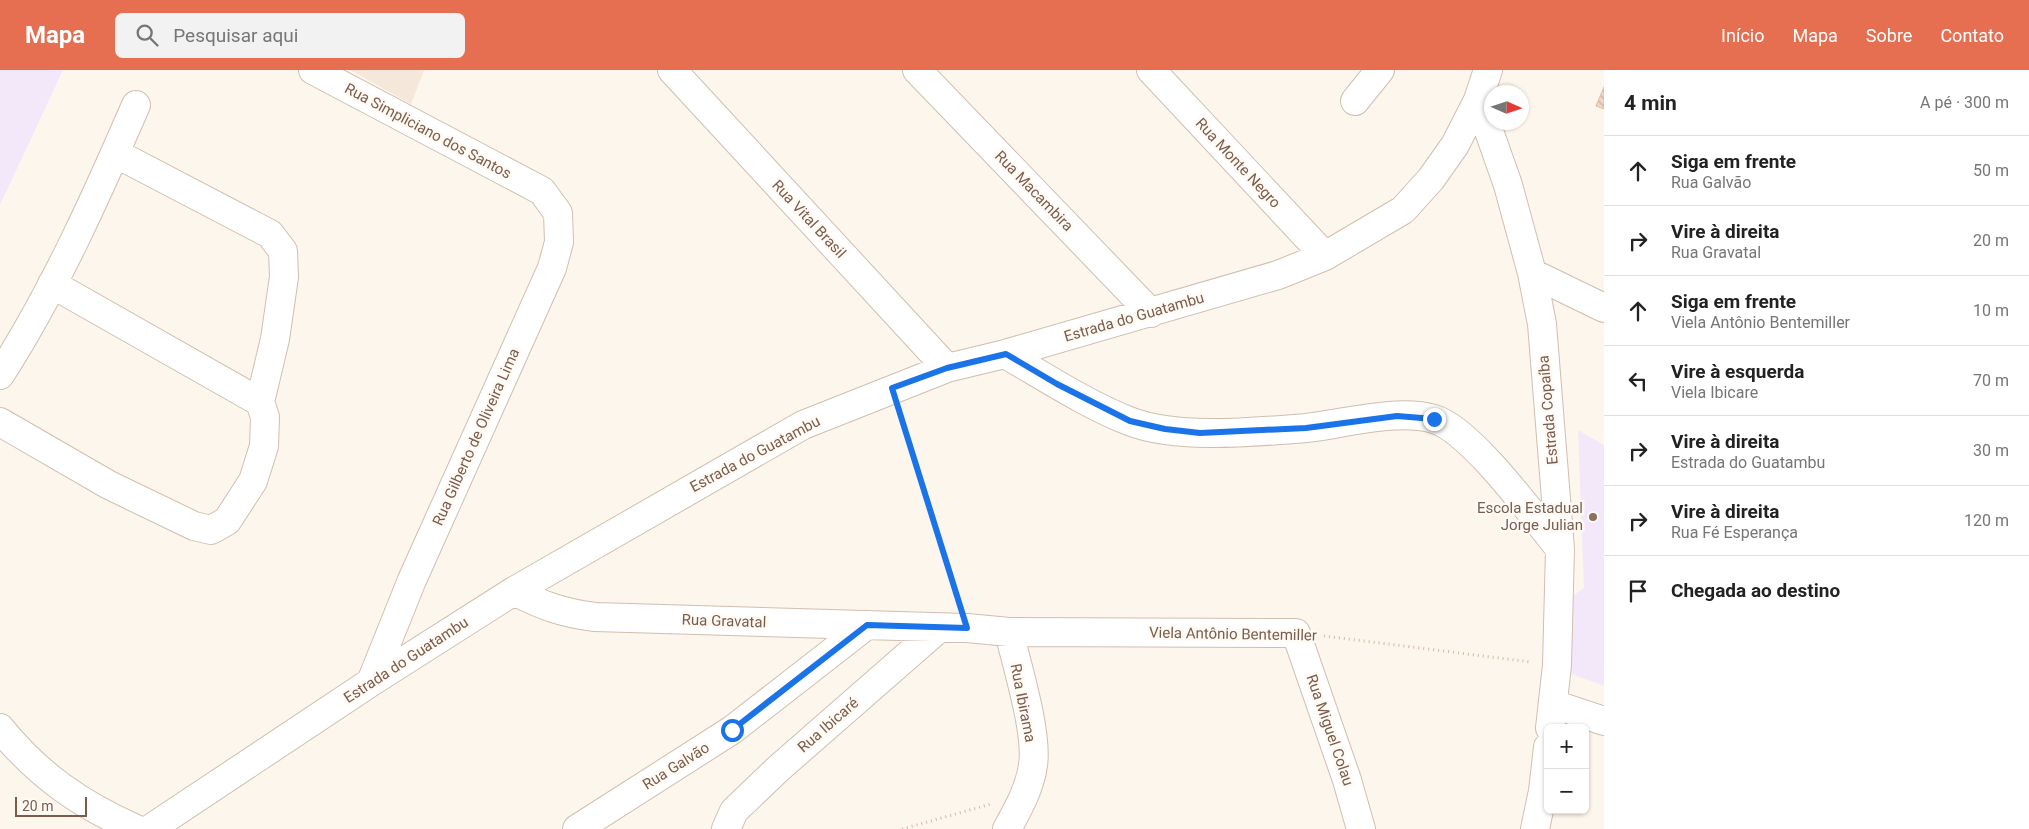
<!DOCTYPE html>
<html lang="pt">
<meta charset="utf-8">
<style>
:root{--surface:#fff;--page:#f2f2f2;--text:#222;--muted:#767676;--line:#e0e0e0;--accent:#e76f51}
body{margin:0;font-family:Roboto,sans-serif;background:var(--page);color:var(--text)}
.controls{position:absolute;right:15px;bottom:15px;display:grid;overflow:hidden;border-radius:8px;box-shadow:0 1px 4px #0004}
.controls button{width:45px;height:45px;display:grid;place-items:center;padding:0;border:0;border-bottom:1px solid var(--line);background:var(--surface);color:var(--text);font:25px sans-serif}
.compass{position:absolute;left:1484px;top:15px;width:45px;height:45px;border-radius:50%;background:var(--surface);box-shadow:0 1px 4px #0004;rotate:93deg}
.scale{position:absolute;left:15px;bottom:12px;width:72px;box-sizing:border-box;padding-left:5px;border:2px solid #7a5c4d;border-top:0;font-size:14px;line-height:18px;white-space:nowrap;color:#7a5c4d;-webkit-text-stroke:4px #fffaf3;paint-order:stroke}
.stop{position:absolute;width:15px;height:15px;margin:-11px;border:4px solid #1a73e8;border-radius:50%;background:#fff}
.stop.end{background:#1a73e8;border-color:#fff;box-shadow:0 1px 5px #0008}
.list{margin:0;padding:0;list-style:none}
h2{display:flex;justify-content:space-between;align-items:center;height:65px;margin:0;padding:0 20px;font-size:21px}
h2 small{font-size:16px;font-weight:400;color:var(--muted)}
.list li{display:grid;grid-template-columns:32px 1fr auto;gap:15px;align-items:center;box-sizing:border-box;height:70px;padding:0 20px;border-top:1px solid var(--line)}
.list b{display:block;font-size:19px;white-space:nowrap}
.list p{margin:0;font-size:16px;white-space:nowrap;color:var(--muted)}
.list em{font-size:16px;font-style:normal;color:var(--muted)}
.icon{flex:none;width:28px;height:28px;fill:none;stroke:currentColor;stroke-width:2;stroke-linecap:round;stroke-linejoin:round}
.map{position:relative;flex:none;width:1604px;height:759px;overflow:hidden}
header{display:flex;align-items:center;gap:30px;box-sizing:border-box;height:70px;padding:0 25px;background:var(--accent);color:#fff}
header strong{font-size:24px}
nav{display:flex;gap:28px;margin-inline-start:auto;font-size:18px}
.search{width:350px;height:45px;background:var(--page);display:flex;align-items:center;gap:12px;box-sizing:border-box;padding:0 18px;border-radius:8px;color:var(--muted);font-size:19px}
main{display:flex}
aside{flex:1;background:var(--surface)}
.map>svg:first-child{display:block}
</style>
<header>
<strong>Mapa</strong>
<div class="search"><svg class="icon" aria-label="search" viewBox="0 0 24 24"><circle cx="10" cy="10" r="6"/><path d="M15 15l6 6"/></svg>Pesquisar aqui</div>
<nav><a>Início</a><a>Mapa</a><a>Sobre</a><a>Contato</a></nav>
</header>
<main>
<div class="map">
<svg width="1604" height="759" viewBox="0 0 1604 759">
<defs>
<pattern id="building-back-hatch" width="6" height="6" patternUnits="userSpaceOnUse" patternTransform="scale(1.25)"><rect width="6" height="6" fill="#f3d5c3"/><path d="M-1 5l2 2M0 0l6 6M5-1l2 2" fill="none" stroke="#cab0a1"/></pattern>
</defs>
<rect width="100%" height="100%" fill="#fdf6ec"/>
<path fill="#f5e8da" d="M350,0H424L411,34Z"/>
<path fill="#f3e8fa" d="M0,0H63L0,135Z
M1578,360L1604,375V616L1569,603L1574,525L1584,518Z"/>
<path fill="url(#building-back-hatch)" stroke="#e6bba3" d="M1604,17V39L1596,36Z"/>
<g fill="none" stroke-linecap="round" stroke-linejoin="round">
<g stroke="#d1beb0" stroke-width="30">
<path id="minor" d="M313,0L542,121L558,143L559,172L552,198L412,510L371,612
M672,0L947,298
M917,0L1151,243
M1151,0L1325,186
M1478,30L1508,115L1532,203L1542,254L1560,479L1557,595L1550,658
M1355,31L1380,0
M1532,203L1604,238
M52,214L260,332
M1005,284C1045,307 1086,334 1129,351C1177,370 1254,362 1306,358C1343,354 1398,338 1434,349C1471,360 1534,447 1560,479
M0,305C54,221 96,127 136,35
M0,352L109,415L194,456L211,460L227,451L253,411L264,376L265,347L260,332L275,269L284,207L283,181L270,164L115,83
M514,521C543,536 563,543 595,547L967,558L1009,562L1296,563L1347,710L1361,759
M1553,634L1604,651
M0,658C38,705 81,735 136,759
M150,759L371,612L514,521L803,355L947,298L1005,284L1278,205L1325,186L1403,140L1431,109L1455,75L1478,30L1488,0
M577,759L732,660L867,555
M726,759L734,741L779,698L938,559
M1007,759C1018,739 1030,718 1033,695C1038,663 1017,596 1009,562
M1535,759L1543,721L1548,677"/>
</g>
<path stroke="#d9b8a5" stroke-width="3" stroke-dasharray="1 4" stroke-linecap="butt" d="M900,344L960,534
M1324,566L1531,592
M902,759L991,734"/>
<use href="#minor" stroke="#fff" stroke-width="28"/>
</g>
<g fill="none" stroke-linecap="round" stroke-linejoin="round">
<path stroke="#1a73e8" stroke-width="6" d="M732,660L867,555L967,558L892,318L947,298L1006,284L1057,314L1130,351L1165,359L1200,363L1306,358L1397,346L1434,349"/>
</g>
<circle fill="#8d6e63" stroke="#fffaf3" stroke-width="2" cx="1593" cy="447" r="5"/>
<g text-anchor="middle" stroke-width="5" stroke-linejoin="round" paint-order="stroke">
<g font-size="15" fill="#7a5c4d" stroke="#fffaf3">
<text transform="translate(428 61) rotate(28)" y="5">Rua Simpliciano dos Santos</text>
<text transform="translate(1238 93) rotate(47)" y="5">Rua Monte Negro</text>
<text transform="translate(1034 121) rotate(46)" y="5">Rua Macambira</text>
<text transform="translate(809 149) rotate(47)" y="5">Rua Vital Brasil</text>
<text transform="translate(1134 247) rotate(-16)" y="5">Estrada do Guatambu</text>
<text transform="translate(1548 340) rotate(-95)" y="5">Estrada Copaíba</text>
<text transform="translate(476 367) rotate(-66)" y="5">Rua Gilberto de Oliveira Lima</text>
<text transform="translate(755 384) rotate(-28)" y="5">Estrada do Guatambu</text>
<text transform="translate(724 551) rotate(2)" y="5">Rua Gravatal</text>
<text transform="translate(1233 564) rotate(1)" y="5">Viela Antônio Bentemiller</text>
<text transform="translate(406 590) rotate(-33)" y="5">Estrada do Guatambu</text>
<text transform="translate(1023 633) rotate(79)" y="5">Rua Ibirama</text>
<text transform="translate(828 655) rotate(-41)" y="5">Rua Ibicaré</text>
<text transform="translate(1330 660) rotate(71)" y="5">Rua Miguel Colau</text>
<text transform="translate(676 696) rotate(-32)" y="5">Rua Galvão</text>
</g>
<g font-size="15" fill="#785e54" stroke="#fffaf3" text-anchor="end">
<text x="1583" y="443">Escola Estadual<tspan x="1583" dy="17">Jorge Julian</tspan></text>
</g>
</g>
</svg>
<div class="controls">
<button>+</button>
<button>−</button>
</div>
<svg class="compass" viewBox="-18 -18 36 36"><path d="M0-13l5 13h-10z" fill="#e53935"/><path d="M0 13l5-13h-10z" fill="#767676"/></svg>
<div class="scale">20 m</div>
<div class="stop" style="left:732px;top:660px"></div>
<div class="stop end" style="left:1434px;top:349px"></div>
</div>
<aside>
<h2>4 min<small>A pé · 300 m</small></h2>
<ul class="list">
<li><svg class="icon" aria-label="ahead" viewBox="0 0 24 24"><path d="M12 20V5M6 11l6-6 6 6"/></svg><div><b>Siga em frente</b><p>Rua Galvão</p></div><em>50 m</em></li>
<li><svg class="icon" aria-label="right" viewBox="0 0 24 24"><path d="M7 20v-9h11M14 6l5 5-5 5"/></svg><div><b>Vire à direita</b><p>Rua Gravatal</p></div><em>20 m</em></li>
<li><svg class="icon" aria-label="ahead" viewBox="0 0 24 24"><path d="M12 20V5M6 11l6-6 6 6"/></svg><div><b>Siga em frente</b><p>Viela Antônio Bentemiller</p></div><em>10 m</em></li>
<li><svg class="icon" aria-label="left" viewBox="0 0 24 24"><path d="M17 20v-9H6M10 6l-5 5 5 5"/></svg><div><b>Vire à esquerda</b><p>Viela Ibicare</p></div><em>70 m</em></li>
<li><svg class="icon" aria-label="right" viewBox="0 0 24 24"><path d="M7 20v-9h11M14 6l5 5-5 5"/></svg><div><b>Vire à direita</b><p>Estrada do Guatambu</p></div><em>30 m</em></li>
<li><svg class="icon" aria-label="right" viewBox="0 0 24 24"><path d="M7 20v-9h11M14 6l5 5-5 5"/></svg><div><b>Vire à direita</b><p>Rua Fé Esperança</p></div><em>120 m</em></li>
<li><svg class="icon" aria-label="arrive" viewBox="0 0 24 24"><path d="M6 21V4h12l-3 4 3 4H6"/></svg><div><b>Chegada ao destino</b></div></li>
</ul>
</aside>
</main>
